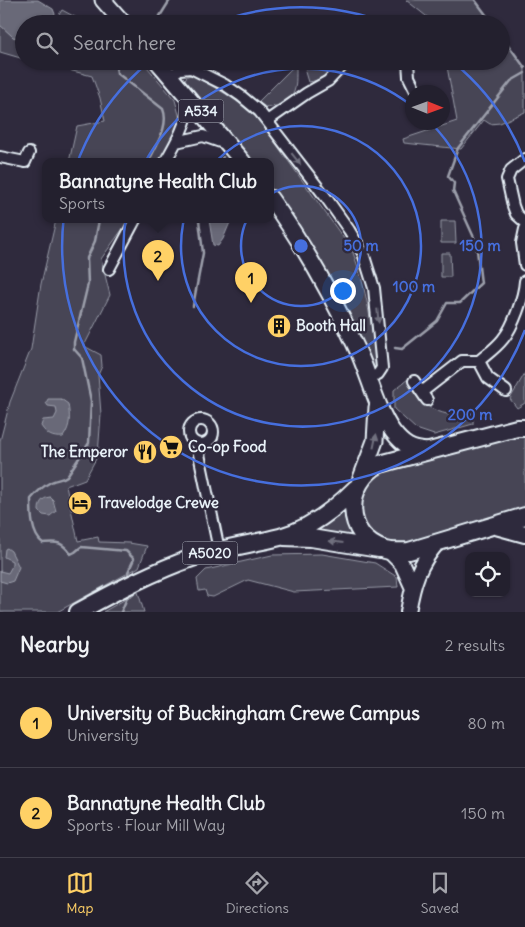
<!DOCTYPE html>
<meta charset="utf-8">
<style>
:root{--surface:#23202e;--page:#2b2836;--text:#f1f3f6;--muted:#a3a3aa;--line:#403e4a;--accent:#ffd166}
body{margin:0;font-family:Delius,sans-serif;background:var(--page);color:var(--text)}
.controls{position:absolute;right:15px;bottom:15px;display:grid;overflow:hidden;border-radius:10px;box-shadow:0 1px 4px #0004}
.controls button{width:45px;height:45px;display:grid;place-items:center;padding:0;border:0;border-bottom:1px solid var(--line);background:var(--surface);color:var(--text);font:25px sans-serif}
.compass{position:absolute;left:405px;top:85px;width:45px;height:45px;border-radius:50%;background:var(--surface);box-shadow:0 1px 4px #0004;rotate:91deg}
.you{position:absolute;left:342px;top:290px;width:18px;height:18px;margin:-12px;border:4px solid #fff;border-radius:50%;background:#1a73e8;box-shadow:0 0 0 8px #1a73e833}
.badge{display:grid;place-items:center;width:32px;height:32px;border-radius:50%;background:var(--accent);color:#111;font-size:16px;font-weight:700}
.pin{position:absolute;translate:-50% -41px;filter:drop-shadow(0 1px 2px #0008)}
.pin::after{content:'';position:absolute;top:26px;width:18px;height:15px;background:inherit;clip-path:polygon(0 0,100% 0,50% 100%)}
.popup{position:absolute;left:42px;top:158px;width:232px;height:65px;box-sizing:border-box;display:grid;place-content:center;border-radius:10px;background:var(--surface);filter:drop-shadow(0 1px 4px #0005);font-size:16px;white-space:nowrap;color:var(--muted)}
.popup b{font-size:19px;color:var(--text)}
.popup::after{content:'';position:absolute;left:50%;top:100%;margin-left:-10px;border:10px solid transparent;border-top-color:var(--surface)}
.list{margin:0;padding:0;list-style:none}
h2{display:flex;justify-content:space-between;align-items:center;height:65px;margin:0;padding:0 20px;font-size:21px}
h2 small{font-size:16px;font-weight:400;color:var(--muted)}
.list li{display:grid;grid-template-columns:32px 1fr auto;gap:15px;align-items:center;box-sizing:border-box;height:90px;padding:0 20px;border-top:1px solid var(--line)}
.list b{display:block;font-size:19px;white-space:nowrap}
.list p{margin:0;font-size:16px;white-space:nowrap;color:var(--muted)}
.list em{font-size:16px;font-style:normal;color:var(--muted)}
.icon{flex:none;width:28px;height:28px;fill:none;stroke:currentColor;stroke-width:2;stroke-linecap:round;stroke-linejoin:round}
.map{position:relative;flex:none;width:525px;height:612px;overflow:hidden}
.search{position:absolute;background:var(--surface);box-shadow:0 1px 4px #0004;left:15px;right:15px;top:15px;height:55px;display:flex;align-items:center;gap:12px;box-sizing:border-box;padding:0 18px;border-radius:28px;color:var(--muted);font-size:19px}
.sheet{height:245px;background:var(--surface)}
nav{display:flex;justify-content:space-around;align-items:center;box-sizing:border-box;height:70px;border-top:1px solid var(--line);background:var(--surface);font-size:14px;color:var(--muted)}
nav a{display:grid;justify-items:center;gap:2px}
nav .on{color:var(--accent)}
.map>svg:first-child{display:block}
</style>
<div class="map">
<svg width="525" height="612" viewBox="0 0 525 612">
<rect width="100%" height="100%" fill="#2f2a3d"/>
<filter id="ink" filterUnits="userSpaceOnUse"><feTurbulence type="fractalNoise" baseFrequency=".02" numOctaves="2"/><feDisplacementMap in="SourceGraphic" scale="10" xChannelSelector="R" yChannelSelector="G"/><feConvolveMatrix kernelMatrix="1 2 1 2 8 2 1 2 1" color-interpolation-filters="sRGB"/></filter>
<g filter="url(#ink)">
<path fill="#464455" stroke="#979aa6" d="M406,0H475L493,24H436Z
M62,10L88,24H53Z
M0,24L13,37L24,39V59L0,52Z
M501,35L525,68V112L500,123L490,124L484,120L461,149L404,143L403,139L457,121L446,61H501Z
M34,61H142L175,100L181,122L160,162H69L77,126L105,121L100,98L92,76Z
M308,61H341C333,69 320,82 308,82L305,72Z
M296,64C296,91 298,102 267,108L258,102Z
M192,75L226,94L254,113L352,250C367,289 372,327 377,367L372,370L271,191L270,162H247L183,83L187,76Z
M56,220H129L101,259L110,295L84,346L101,355L102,366L98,375L101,414L98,455L85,479L66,486L78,541L98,537L99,542L129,543L147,546L139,567L57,612H0V441L10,402L31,349L41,284Z
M441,221H455L456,243H441Z
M441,253H450L451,277H441Z
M525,373V403L517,408L510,399Z
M408,379C411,385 413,392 417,397C430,413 453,416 473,418V424L434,435L416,429L394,409V390Z
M525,428V534L495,526L425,547L311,538L312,523L362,475Z
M322,554L375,563L397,577L398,587L294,592L248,580L213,597L207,596L205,590L199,591L197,579L206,570L272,555Z
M138,592L144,612H103Z"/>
<path fill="#696978" stroke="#9c9fab" d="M0,0H38L53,9L55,14L53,24H24V39L13,37L0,25Z
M209,220H231L223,239L218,246L213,245Z
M48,399H61L68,404C70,416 71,426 63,437C52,438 47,435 41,426L43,420L54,419L57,413L56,407L48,406L46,403Z
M50,497L53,500L56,511L50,516L43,515L39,511C39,504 41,498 50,497Z
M7,548L11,551L19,567L13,581L7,583L0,581V571L8,573L12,566V561L4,557L5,549Z"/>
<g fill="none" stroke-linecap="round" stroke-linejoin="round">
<path stroke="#9c9fab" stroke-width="2.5" d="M475,0L493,24
M155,24L170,0
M501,35L525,68
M123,61L117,63L116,66L117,73L163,109C170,126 155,146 149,162
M219,162L223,157
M99,220L95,241L87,258L88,284L74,342V349L82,358L91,401L89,443L67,476C62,480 57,479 51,482C43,486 37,492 31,499C31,512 31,535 43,543C58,542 61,541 71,554L75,552L81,547L126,551L134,559L128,572V579
M193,306L203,253L199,220
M395,348L402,349L437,321L447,303H460L481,283L476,242L453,191L454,183L448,176L458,148L511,81L525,73
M121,612L127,598V592"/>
<g stroke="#e8f1f8" stroke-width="14">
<path id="minor" d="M408,61L409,77L416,91
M170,76L180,69L191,68L225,85L241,96L259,111L267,121L327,199L349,230L363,253L374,288L382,368L378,374L369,378
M267,121L307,93L328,81L347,61
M176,142L203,136L226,144
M0,157L25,162L29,153
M525,159L511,170L507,179L513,206L516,214L525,222
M165,162C176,143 188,122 190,99
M525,229L522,243L525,265
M109,269L135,220
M479,361L488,378L506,391
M414,381L427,400
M422,392L462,361H479C487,354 496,348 503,339C513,327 524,297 525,281
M189 432a12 12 0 1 1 24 0a12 12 0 1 1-24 0Z
M199,444V454L219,550"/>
</g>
<g stroke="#e8f1f8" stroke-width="18">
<path id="secondary" d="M389,551L402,564L412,586
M408,612C413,583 418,565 438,542"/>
</g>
<g stroke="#e8f1f8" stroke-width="19">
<path id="primary" d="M103,0L124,24
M157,61L243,162
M270,198C305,246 333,297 358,351C369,375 378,412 393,432C403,445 411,450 428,451
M360,481L375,441L377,407"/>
</g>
<g stroke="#e8f1f8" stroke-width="20">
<path id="trunk" d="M525,428H517L380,464C344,483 343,537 385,550C392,552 401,551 409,551L525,516
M496,526L525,534
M284,537L311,538L379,549
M78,612C116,591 154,571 195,557C223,548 252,544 280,537C310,529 335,509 356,488"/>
</g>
<use href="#minor" stroke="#2f2a3d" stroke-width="10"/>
<use href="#secondary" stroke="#2f2a3d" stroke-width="14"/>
<use href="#primary" stroke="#2f2a3d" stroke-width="15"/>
<use href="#trunk" stroke="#2f2a3d" stroke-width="16"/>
</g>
<defs><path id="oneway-solid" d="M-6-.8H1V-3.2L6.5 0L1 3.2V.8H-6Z" transform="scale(1.25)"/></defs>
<g fill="#70707e">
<use href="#oneway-solid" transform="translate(296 159) rotate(52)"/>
<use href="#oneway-solid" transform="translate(378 316) rotate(84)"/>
<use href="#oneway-solid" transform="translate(375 441) rotate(-78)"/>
<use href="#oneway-solid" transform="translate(336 542) rotate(-172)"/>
</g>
</g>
<g fill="none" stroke="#466fde" stroke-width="2.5">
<circle cx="301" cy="246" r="60"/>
<circle cx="301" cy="246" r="120"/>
<path d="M431 123A179 179 0 1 1 412 106"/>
<path d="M525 330A239 239 0 1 1 149 62M213 24A239 239 0 0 1 389 24M453 62A239 239 0 0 1 525 162"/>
</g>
<defs>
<g id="building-disc" transform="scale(1.25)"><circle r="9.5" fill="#ffd166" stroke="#2f2a3d"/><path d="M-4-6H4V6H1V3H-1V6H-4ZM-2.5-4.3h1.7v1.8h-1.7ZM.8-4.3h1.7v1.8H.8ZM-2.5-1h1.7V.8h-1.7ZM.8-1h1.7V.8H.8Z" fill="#111"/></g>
<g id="supermarket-disc" transform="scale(1.25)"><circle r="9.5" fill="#ffd166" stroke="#2f2a3d"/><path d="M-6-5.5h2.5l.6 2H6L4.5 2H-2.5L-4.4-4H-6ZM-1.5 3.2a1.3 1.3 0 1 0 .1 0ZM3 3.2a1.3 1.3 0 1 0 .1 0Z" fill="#111"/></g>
<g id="restaurant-disc" transform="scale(1.25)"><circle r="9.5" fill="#ffd166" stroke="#2f2a3d"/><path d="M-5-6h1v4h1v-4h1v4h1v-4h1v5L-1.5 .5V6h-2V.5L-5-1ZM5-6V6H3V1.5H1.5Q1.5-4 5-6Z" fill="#111"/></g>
<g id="hotel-disc" transform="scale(1.25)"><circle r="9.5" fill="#ffd166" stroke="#2f2a3d"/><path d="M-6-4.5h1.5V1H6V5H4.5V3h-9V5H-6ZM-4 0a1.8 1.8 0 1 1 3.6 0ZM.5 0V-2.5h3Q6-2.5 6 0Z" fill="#111"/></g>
</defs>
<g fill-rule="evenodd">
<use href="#building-disc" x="279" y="326"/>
<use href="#supermarket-disc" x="171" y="447"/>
<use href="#restaurant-disc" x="145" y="452"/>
<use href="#hotel-disc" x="80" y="503"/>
</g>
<g text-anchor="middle" stroke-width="4.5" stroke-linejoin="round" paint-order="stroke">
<g fill="#2f2a3d" stroke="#b0b5c0" stroke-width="1">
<rect x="178.5" y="99.5" width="45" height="23" rx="4"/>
<rect x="182.5" y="541.5" width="55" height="23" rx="4"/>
</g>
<g font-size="14" font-weight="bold" fill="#e8f1f8">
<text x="201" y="116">A534</text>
<text x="210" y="558">A5020</text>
</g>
<g font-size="15" font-weight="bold" fill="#e8f1f8" stroke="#2f2a3d" text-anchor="start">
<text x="296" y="331">Booth Hall</text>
<text x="188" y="452">Co-op Food</text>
<text x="128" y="457" text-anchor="end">The Emperor</text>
<text x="98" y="508">Travelodge Crewe</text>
</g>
</g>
<circle cx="301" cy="246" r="8" fill="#466fde" stroke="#2f2a3d" stroke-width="2.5"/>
<g font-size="15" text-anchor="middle" font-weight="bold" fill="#466fde" stroke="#2f2a3d" stroke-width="4.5" stroke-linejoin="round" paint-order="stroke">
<text x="361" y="251">50 m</text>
<text x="480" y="251">150 m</text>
<text x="414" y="292">100 m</text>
<text x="470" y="420">200 m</text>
</g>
</svg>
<div class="controls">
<button><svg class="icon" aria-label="locate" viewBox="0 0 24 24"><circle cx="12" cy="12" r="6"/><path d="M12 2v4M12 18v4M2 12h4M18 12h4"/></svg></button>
</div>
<svg class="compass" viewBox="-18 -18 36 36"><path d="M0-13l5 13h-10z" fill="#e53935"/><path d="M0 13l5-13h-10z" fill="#a3a3aa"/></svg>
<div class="you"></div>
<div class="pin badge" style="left:251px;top:303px">1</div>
<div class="pin badge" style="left:158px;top:281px">2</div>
<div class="popup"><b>Bannatyne Health Club</b>Sports</div>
<div class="search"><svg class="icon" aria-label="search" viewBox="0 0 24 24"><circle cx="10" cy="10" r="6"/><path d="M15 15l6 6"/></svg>Search here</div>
</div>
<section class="sheet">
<h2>Nearby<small>2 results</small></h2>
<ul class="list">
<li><span class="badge">1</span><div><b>University of Buckingham Crewe Campus</b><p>University</p></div><em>80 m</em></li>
<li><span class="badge">2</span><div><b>Bannatyne Health Club</b><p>Sports · Flour Mill Way</p></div><em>150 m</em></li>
</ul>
</section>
<nav>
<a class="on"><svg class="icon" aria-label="map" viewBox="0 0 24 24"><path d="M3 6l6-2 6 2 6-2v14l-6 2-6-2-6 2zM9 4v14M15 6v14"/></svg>Map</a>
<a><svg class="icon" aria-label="directions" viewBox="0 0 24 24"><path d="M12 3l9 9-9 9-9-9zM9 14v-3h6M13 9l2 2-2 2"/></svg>Directions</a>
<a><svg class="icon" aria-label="saved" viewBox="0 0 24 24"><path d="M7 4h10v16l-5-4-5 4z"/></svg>Saved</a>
</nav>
